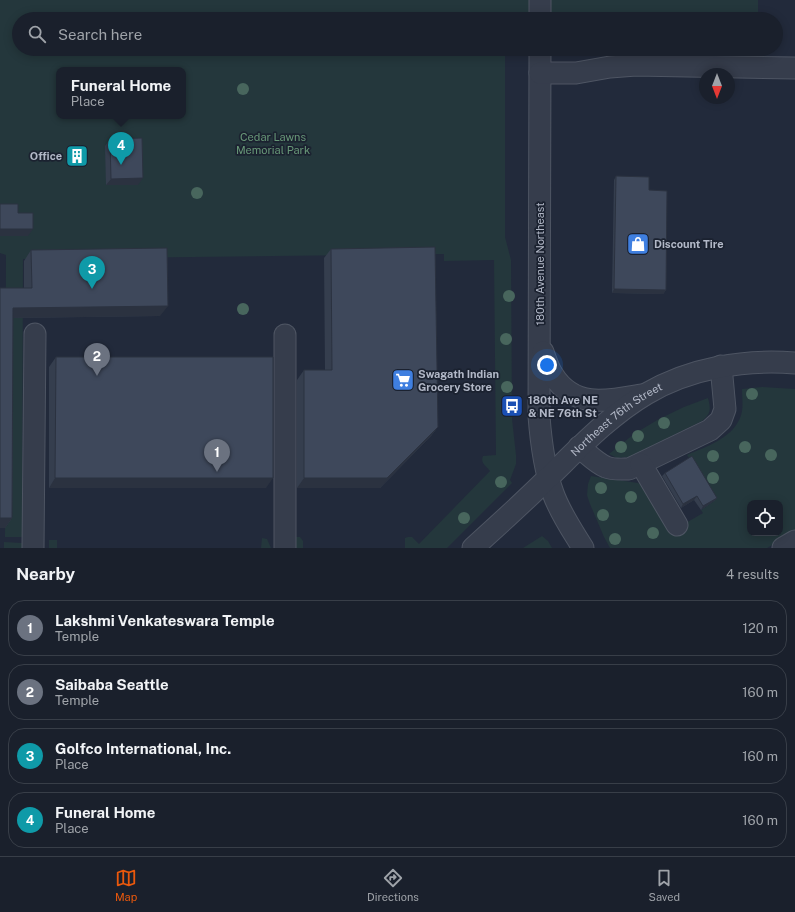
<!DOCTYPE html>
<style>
:root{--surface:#1a202c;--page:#232834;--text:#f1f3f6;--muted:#9fa3a9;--line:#383e48;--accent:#ea580c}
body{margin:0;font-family:"Public Sans",sans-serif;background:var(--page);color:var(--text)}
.controls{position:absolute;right:12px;bottom:12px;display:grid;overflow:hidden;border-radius:8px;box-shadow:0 2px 10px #0003}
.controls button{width:36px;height:36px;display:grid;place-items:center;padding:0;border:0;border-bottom:1px solid var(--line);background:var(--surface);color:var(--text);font:20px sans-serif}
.compass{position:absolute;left:699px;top:68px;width:36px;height:36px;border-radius:50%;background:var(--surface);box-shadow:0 2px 10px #0003;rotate:180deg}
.you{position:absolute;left:547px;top:365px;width:14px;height:14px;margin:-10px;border:3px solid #fff;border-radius:50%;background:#1a73e8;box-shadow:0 0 0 6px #1a73e833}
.badge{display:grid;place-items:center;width:26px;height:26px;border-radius:50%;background:var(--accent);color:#fff;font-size:13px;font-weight:700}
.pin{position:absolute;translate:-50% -33px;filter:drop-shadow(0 1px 2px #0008)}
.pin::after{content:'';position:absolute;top:21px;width:14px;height:12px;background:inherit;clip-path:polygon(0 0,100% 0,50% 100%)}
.popup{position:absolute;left:56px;top:67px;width:130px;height:52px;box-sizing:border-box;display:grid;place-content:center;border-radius:8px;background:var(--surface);filter:drop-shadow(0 1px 3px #0005);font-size:13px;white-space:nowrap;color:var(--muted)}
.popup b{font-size:15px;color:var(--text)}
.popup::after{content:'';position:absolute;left:50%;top:100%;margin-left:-8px;border:8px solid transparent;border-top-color:var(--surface)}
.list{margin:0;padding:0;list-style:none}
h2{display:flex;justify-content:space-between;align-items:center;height:52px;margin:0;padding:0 16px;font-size:17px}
h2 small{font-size:13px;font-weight:400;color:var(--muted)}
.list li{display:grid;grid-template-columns:26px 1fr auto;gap:12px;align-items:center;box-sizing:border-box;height:56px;margin:0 8px 8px;padding:0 8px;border:1px solid var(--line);border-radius:16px}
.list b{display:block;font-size:15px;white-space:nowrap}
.list p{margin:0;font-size:13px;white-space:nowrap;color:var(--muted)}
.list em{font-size:13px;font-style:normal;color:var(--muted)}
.icon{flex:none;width:22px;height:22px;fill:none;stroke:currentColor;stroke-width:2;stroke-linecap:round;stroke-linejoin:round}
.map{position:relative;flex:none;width:795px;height:548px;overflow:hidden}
.search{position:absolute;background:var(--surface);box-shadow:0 2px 10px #0003;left:12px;right:12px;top:12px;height:44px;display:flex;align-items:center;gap:10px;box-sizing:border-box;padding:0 14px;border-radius:22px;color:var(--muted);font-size:15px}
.sheet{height:308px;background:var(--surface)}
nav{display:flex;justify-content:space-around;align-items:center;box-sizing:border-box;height:56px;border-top:1px solid var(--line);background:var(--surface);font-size:11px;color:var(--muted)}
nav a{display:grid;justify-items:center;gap:2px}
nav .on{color:var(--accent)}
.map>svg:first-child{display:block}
</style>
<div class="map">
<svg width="795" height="548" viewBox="0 0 795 548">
<rect width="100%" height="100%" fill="#222a3b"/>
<path fill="#24373c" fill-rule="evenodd" d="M0,0H758V19H19V49H505V237L511,260L512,419L516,455V464L510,480L512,483L447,548H405V538L408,537H412L419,544L490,471C486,466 480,463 483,456L496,455L494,260L444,261V254L23,259L22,537H5L6,255L0,253ZM59,70H183V116H59Z
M762,387L795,389V531L792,534L767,548H610L604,537L590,504L587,495L588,484L591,476L638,483L646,487L672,531L703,513L701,510L714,501L687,455C707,446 731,439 740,418C744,409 742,398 742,389ZM750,503H780V533H750Z
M708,398C711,410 711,413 702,421L629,457L617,458L609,454L634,434L659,419L684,407Z
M542,536L548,541L552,548H523Z
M296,537H300L303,541V548H294V541Z
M262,538L267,539L271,548H261Z
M49,540H57V548H49Z
M4,542L22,543V548H4Z"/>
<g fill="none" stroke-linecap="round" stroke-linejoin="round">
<g stroke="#4e5563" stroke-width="23">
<g id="minor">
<path d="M540,19V0"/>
<path d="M540,49L539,416C541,443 544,468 553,493C560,513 572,530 583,548"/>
<path d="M540,73H576L610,67L636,65L795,68"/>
<path d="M285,335V548"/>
<path d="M543,352C546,360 548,368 553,375C574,409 608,401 641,395"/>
<path d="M579,447C587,453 596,463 606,467C613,470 622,469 629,469L710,430L721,420L725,409L721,366"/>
<path d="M641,464L677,525"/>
<path d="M33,548L35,334"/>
<path id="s1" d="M473,548C498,525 524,502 549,477C579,448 609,416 646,394C690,368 744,359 795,363"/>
<path d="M783,548L795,541"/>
</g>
</g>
<use href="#minor" stroke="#363d4c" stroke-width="21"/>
</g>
<g fill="#48665d">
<circle cx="243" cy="89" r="6"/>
<circle cx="197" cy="193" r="6"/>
<circle cx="509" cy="296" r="6"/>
<circle cx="243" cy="309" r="6"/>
<circle cx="506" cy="339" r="6"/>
<circle cx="507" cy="387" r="6"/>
<circle cx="752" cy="394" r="6"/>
<circle cx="664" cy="423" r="6"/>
<circle cx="638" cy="436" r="6"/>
<circle cx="621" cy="447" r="6"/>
<circle cx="745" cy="447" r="6"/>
<circle cx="771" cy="455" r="6"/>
<circle cx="713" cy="456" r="6"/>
<circle cx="713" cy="478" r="6"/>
<circle cx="501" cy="482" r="6"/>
<circle cx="601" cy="488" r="6"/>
<circle cx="631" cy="497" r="6"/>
<circle cx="603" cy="515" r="6"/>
<circle cx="464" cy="518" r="6"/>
<circle cx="653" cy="533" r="6"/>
<circle cx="615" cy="539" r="6"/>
</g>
<path fill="#353e4e" d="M110,139L138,185H106L105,146Z
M616,176L649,190L666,290L663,294L612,293L614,180Z
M331,249L438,427L431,436L380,488H297V380L304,370H325L324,258Z
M31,250L160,316L13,318L12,518L5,528H0V288H24V261Z
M56,357L266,488H49V367Z
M665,473L717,498L714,501L701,510L694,500L681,508L662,476Z"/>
<path fill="#2b3240" d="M143,178L138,185H106L111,179Z
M0,229H33L28,236H0Z
M614,289L666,290L663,294L612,293Z
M168,306L160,316L6,318L13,308Z
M438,427L431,436L380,488H297L304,478Z
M55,478H273L266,488H49Z
M697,496L694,500L681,508L683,504Z
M717,498L714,501L701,510L703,506Z
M0,518H12L5,528H0Z"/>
<path fill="#3e485b" stroke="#2b3240" d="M142,138L143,178L111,179L110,139Z
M616,176L649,177V190L667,191L666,290L614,289Z
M0,204H18V213H33V229H0Z
M435,247L438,427L387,478H304V370H332L331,249Z
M167,248L168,306L13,308L12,518H0V288H32L31,250Z
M56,357H273V478H55Z
M692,456L717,498L703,506L697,496L683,504L665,473Z"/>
<defs>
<g id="building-square" transform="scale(1.15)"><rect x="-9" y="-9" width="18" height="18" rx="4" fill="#0f9aa8" stroke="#1b2230"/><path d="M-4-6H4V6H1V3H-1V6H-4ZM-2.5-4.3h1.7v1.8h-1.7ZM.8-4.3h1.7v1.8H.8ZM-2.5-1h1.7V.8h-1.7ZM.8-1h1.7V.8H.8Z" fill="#fff"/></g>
<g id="shop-square" transform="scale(1.15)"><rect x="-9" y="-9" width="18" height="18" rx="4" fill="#3f7fe0" stroke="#1b2230"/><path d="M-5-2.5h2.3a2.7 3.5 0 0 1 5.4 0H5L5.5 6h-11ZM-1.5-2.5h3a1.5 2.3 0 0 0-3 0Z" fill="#fff"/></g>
<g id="supermarket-square" transform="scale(1.15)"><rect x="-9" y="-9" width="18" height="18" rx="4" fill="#3f7fe0" stroke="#1b2230"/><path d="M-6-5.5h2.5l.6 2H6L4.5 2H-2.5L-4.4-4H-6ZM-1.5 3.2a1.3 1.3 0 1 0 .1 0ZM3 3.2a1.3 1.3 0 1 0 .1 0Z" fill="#fff"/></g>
<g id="bus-square" transform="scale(1.15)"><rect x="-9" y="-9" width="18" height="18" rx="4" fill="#1a4fb4" stroke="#1b2230"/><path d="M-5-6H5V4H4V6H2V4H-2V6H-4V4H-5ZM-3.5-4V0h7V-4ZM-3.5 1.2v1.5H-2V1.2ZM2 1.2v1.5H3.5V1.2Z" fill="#fff"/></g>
</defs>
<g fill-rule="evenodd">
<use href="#building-square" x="77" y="156"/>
<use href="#shop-square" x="638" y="244"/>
<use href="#supermarket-square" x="403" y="380"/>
<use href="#bus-square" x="512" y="406"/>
</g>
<g text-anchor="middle" stroke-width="3.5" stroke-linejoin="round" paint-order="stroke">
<g font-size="11" fill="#689878" stroke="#1b2230">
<text x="273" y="141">Cedar Lawns<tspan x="273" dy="13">Memorial Park</tspan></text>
</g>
<g font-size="11" font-weight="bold" fill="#b2b8c7" stroke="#1b2230" text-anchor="start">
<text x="62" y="160" text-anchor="end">Office</text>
<text x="654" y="248">Discount Tire</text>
<text x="418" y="378">Swagath Indian<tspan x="418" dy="13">Grocery Store</tspan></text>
<text x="528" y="404">180th Ave NE<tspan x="528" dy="13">&amp; NE 76th St</tspan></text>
</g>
<g font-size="11" fill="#b2b8c7" stroke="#1b2230">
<text transform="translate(540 264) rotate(-90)" y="4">180th Avenue Northeast</text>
<text dy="4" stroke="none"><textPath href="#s1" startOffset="193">Northeast 76th Street</textPath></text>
</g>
</g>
</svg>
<div class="controls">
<button><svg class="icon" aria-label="locate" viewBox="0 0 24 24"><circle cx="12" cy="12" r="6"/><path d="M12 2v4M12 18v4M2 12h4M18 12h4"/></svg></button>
</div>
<svg class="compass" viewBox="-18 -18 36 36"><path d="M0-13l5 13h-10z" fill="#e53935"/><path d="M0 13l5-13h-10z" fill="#9fa3a9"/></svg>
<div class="you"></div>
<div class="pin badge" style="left:217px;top:472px;background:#6b7280">1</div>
<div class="pin badge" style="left:97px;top:376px;background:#6b7280">2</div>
<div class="pin badge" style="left:92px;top:289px;background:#0f9aa8">3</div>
<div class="pin badge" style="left:121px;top:165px;background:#0f9aa8">4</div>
<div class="popup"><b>Funeral Home</b>Place</div>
<div class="search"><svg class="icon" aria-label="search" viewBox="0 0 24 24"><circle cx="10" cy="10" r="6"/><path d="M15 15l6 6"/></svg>Search here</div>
</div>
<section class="sheet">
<h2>Nearby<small>4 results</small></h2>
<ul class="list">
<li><span class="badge" style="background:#6b7280">1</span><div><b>Lakshmi Venkateswara Temple</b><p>Temple</p></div><em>120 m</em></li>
<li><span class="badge" style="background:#6b7280">2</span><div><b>Saibaba Seattle</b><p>Temple</p></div><em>160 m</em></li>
<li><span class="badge" style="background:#0f9aa8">3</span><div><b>Golfco International, Inc.</b><p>Place</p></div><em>160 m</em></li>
<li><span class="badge" style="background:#0f9aa8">4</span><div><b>Funeral Home</b><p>Place</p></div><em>160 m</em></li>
</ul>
</section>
<nav>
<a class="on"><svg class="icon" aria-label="map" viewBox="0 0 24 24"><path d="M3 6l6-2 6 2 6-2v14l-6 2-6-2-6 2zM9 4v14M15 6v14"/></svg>Map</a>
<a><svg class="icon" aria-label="directions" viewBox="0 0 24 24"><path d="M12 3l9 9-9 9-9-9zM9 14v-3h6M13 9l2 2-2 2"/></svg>Directions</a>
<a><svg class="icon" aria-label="saved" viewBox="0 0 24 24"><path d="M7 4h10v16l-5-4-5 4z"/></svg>Saved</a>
</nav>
